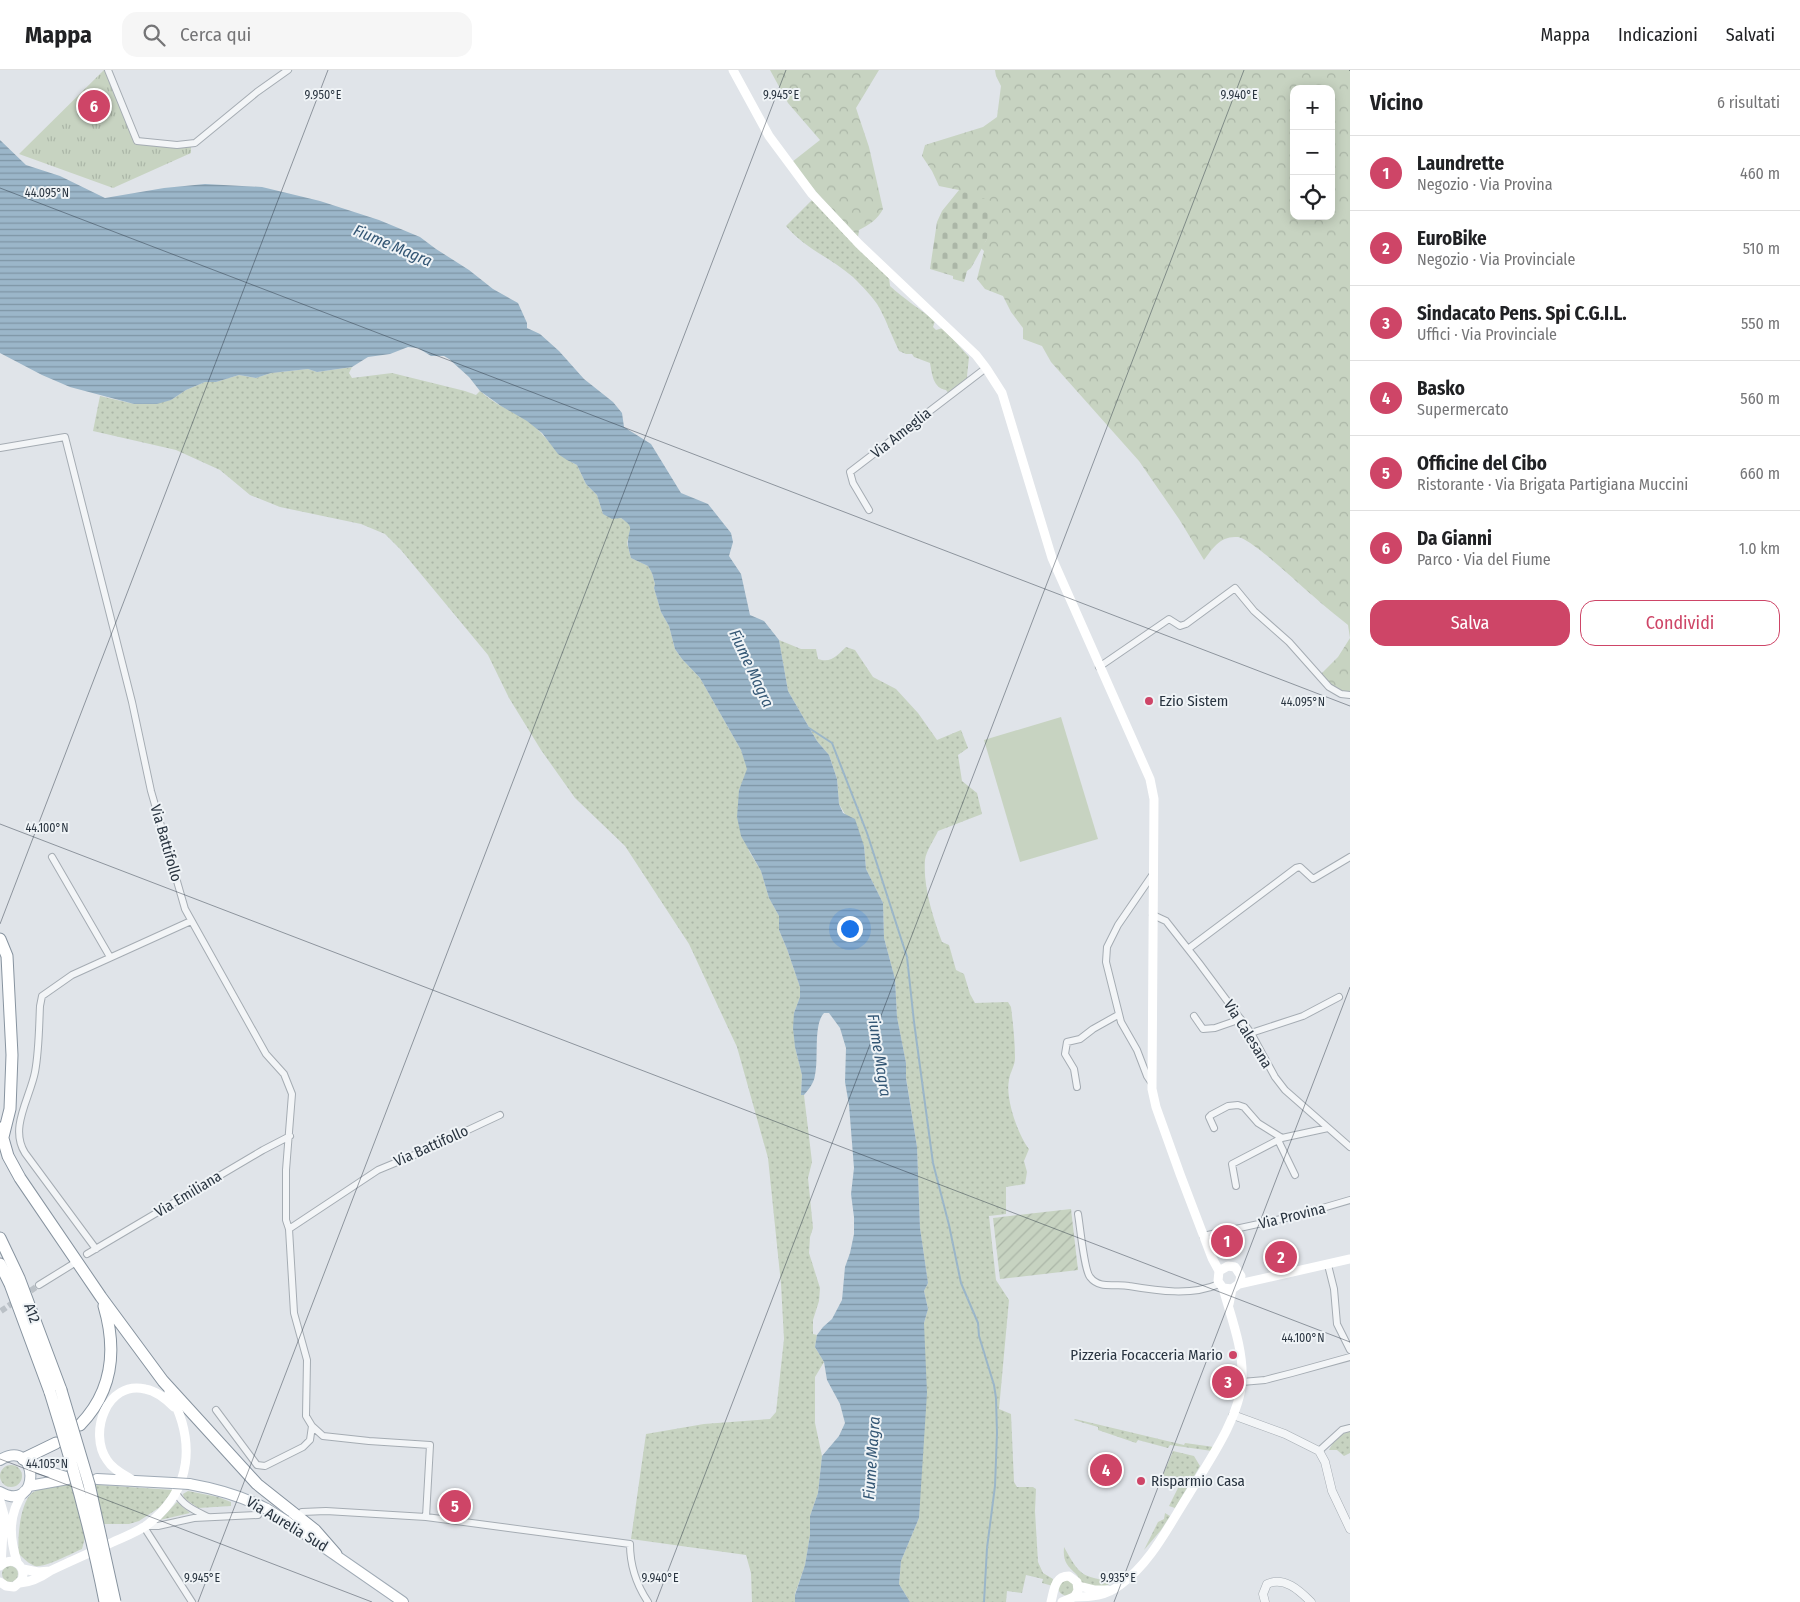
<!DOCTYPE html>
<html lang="it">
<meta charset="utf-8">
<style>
:root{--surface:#fff;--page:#f6f6f6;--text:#202124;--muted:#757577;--line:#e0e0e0;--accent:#ce4567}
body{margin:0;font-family:"Fira Sans Condensed",sans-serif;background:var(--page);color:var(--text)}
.controls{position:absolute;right:15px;top:15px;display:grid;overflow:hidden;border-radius:10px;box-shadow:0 2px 12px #0003}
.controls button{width:45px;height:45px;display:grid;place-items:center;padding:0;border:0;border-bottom:1px solid var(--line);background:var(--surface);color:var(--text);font:25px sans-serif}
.you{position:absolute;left:849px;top:858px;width:18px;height:18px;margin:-12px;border:4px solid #fff;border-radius:50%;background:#1a73e8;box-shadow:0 0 0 8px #1a73e833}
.badge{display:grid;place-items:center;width:32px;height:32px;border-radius:50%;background:var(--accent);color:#fff;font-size:16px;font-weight:700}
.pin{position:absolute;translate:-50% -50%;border:2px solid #fff;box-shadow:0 1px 5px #0006}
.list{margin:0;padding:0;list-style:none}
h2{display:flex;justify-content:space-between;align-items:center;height:65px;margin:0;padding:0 20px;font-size:21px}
h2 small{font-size:16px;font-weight:400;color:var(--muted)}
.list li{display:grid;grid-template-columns:32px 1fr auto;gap:15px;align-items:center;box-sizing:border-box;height:75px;padding:0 20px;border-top:1px solid var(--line)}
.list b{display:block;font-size:19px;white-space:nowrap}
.list p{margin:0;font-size:16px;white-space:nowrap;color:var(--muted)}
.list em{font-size:16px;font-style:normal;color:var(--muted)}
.actions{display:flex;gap:10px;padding:15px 20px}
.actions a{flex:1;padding:11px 0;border:1px solid var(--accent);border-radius:15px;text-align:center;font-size:18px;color:var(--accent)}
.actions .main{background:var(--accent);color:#fff}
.icon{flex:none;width:28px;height:28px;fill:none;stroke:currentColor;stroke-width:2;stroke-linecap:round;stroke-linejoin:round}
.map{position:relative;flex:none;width:1350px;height:1532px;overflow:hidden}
header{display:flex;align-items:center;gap:30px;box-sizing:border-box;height:70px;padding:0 25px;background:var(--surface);border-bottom:1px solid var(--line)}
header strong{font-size:24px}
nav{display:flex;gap:28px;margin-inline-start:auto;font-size:18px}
.search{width:350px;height:45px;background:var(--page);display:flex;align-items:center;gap:12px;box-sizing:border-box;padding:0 18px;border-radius:15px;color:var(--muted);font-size:19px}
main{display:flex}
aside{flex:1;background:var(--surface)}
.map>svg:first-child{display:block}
</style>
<header>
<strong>Mappa</strong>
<div class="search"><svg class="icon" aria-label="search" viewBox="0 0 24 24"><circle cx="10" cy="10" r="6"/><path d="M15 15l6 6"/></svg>Cerca qui</div>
<nav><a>Mappa</a><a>Indicazioni</a><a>Salvati</a></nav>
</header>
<main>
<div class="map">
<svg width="1350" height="1532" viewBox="0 0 1350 1532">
<defs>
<pattern id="grass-dots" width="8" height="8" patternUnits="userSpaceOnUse" patternTransform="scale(1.25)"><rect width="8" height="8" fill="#c7d3c1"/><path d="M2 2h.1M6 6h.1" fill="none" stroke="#abb6a7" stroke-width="1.8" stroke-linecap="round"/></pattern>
<pattern id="forest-crowns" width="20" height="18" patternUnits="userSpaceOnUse" patternTransform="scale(1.25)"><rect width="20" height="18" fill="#c7d3c1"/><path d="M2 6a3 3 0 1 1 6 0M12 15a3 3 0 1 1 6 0" fill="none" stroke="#abb6a7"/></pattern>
<pattern id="cemetery-stones" width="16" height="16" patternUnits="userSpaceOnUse" patternTransform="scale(1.25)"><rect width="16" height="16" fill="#c7d3c1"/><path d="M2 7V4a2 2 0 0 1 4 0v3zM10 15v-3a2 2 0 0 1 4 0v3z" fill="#abb6a7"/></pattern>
<pattern id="park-tufts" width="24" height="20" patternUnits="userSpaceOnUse" patternTransform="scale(1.25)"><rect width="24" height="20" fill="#c7d3c1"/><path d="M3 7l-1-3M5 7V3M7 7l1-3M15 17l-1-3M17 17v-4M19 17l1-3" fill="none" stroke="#abb6a7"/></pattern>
<pattern id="garden-furrows" width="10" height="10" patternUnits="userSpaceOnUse" patternTransform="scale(1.25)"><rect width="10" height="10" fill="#c7d3c1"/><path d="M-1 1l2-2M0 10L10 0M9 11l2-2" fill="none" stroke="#abb6a7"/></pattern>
<pattern id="water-rules" width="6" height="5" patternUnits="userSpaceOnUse" patternTransform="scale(1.25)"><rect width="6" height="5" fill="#9bb6c9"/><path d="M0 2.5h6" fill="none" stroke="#7e95a5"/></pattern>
</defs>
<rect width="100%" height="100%" fill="#e0e4e9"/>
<path fill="url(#grass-dots)" d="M812,130L889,208L890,216C904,229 920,239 935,251L933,257L936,260L943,258L969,287L967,306L970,312L951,327L946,320C933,318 932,304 930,293L914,287L912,284H906L899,281C892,267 887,252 880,239C876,230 860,214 853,207C831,188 804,178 786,156Z
M352,297L349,303L352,308L392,303L465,321L476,325L480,321C487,327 495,333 503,337C511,342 520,345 527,350C546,364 555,385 577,395L586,414L597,425L603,444L621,448L630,454L631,459L627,473L631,488L648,496L652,503L655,514L654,518L661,542L669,556L675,579L682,589L700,608L741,680L748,699L739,720L749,781L761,801L769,828L779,846V860L787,879L800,917V927L794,943L795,977L802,1005L801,1025H804L812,1092L808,1108L813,1158L810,1167L809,1183L820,1218L819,1231L813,1250V1264L817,1265L815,1277L824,1292L815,1307V1353L822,1386L818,1423L810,1446V1465L805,1495L795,1524V1532H752L751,1503L746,1485L631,1469L646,1364L704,1354L770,1349L776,1342L784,1269L781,1214L768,1088L737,977L689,874L625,776L575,728L541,680L509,628L488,585L401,480L385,464L361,454L280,437L250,425L220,400L176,380L93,361L100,326L134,334L171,330L186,320L205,312H216L239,305L256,308L271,303L308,299L317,302Z
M779,570L801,579H816L818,589C832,594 838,584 846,577L855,580L873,607L896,619L918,643L937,670L961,660L968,678L958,685L962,711L977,723L982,744L938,761C934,770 926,781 925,790C923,817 933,847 942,872L949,875L956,900L964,904L970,924L975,933L1008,932L1011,937C1013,954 1015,971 1015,988C1015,996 1010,1002 1009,1010C1005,1028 1018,1065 1029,1079L1024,1091L1027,1102L1025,1114L1006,1117V1144L989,1146L996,1210L1009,1230L999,1339L1011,1344L1014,1412L1017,1417H1033L1036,1419L1035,1441L1038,1492L1043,1503L1053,1509V1516L1042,1513L1043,1509L1026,1505L1022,1523L1007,1521L1006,1532H910L899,1514L901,1491L919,1448L924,1253L928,1239L924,1221L928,1213L920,1158L917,1077L906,1007V993L897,947L895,909L884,868L883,833L866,799L864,776L839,734L837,709L829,685L817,671L788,621Z
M1075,1349L1184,1375L1185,1373L1214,1377L1212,1381L1170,1375L1168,1378L1138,1370L1136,1373L1098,1360V1357L1074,1350Z
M1350,1361V1383L1344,1386L1337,1380H1329C1333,1371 1340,1364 1350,1361Z
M1173,1381L1194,1386L1200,1396L1175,1438L1169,1436L1180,1414L1163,1405Z
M0 1406a11 11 0 1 1 22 0a11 11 0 1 1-22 0Z
M67,1415H99L173,1420L160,1437L139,1451L129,1454H102L86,1464L82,1479C72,1483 45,1498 35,1496C29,1494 23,1488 19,1484C17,1469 20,1433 32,1423C42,1416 55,1416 67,1415Z
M188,1421L218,1427L231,1432V1436L198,1438L184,1428L183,1424Z
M177,1432L190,1443L160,1450Z
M1165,1443L1170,1446L1161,1460L1144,1480L1158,1452L1164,1449Z
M1064,1477C1080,1506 1081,1506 1113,1512C1105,1517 1092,1521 1083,1514C1080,1512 1079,1507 1076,1504C1066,1495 1063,1491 1064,1477Z
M2 1504a8 8 0 1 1 16 0a8 8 0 1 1-16 0Z
M1071,1510L1075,1521L1067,1526C1062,1525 1059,1523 1058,1518L1061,1511Z"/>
<path fill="url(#forest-crowns)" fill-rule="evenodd" d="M770,0H879L856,38L869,77L883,139C878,149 869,155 859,160L858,167L818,124L792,92L820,70L788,33Z
M995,0H1350V622L1334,620L1321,604L1338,587L1350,568L1348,555C1336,545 1324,536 1312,525C1300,515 1250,467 1237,467C1220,466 1213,478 1204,490L1179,449L1139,391L1051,292L1042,276L1023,269V258L1011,242L1003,226L985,219L977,209L984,181L981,178L987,169L959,120L939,116L932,101L922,86L925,75L983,57L997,47L1001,16L996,6ZM1294,19H1331V146H1294Z"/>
<path fill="url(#cemetery-stones)" d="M959,120L991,131L987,169L971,198L967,201L964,212L953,209V206L930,199L937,152L942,141Z"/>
<path fill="url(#park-tufts)" d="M104,0H107L136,72L191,75V83L113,118L19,84Z"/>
<path fill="url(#garden-furrows)" d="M1071,1139L1078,1200L1000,1209L993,1148Z"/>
<path fill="#c7d3c1" d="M1061,647L1098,769L1020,792L984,670Z"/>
<path fill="url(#water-rules)" d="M0,70L26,95L60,106L105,128L164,118L205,114L262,117L320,131L379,150L420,167L436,179L469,200L493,219L518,233L527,253V258L540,264L559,281L584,309L613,332L622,343L624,357L651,374L681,423L708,434L731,463L733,472L729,486L741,504L750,545L764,551L779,570L788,621L817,671L829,685L837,709L839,734L843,743L855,749L864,776L866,799L883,833L884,868L895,909L897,947L906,993V1008L917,1077L920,1158L928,1213L924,1221L928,1239L924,1253L927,1323L919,1448L901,1491L899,1514L910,1532H795V1525L805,1495L810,1465V1446L818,1423L822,1386L839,1366L845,1353L840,1334L827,1310L824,1292L815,1277L817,1265L823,1257L832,1249L842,1230L845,1197L850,1183L854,1164V1147L851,1124L854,1098L849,1035L845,1012L846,978L840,958L829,943H824C813,955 819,988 815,1005C814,1013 809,1019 804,1025H801L802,1005L795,977L793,958L794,943L800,927V917L787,879L779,860V846L769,828L761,801L741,766L737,747L739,720L747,699L741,680L700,608L682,589L675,579L669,556L661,542L654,518L655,514L652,503L648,496L631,488C630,483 627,476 628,471C629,457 635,458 621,448L612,449L603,444L597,425L586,414L577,395L567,390L558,384L542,363L527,351L501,336L480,321L469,307L449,289L444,286H431L418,278L408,277L390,284L368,287L352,297L317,302L308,299L271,303L256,308L239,305L216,312H205L186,320L171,330L157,334H134L70,317L42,305L0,283Z"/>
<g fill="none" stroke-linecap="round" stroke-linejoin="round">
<path stroke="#9bb6c9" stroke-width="2" d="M809,658L832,673L867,763L907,887L914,952L933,1093L949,1155L961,1213L978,1253L979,1266L994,1315L996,1328L997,1363L995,1416L987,1478L984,1532"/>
<path stroke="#bbc1c7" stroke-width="6" stroke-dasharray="6 3" stroke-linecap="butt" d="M1,1241L39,1215"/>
<g stroke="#a5acb3" stroke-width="8">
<path id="minor" d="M108,0L137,71L177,75L195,73L257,22L288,0
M0,378L65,367L132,632L151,721L185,839L266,984L284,1004L292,1024L286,1100V1150L289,1159L294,1243L307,1290L306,1346L312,1356L323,1366L369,1371L430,1375L426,1447
M869,440L853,413L850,402L986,298
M1099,597L1169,549L1180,556L1186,554L1235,518L1254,541L1289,572L1329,617L1341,624L1350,625
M52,787L110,887
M1153,845L1166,851L1199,893L1251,963L1275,1007L1285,1020L1350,1077
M1188,879L1296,798L1300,797L1313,809L1350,787
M1194,946L1203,959L1215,958L1241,949
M1251,963L1303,946L1339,927
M1151,1012L1147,1006L1137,980L1121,952L1106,892L1107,877L1118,855L1153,804
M1077,1017L1074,999L1065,984L1067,972L1080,969L1093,959L1118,945
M1214,1058L1209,1047L1211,1045L1228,1036L1238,1035L1244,1037L1258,1053L1282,1068
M1278,1070L1295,1105
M1236,1116L1232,1094L1282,1068L1328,1058
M1078,1144C1080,1155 1084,1200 1090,1207C1100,1220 1115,1213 1129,1216C1158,1221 1192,1226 1219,1214
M289,1159L378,1100L419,1083L500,1045
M1203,1166L1295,1146L1350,1130
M96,1179L25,1083C9,1058 30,1028 35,1002C39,981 39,957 40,936L42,926L72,905L191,851
M87,1184L263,1080L290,1066
M1328,1195L1334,1219L1337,1254L1350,1280
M39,1215L73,1194
M1242,1312L1265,1310L1292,1303L1350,1287
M216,1340L257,1395L265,1396L303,1377L310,1370L312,1356
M1319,1381L1342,1360L1350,1358
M176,1423C183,1436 196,1441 208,1447
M302,1442L326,1441L426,1447L630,1474C630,1495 636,1514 648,1532
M145,1456H158L194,1448L258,1445
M144,1457L192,1532"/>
</g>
<g stroke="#a5acb3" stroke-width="9">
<path id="tertiary" d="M1233,1345L1285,1364L1319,1381L1325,1392L1332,1421L1350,1459
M1265,1532L1263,1524L1267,1514C1284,1506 1299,1520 1311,1532"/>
</g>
<g stroke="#9faab5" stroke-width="12">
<path id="primary" d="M0,1390C40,1366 41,1445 0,1422
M28,1395L69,1408
M97,1409L173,1413
M189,1414C217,1419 242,1426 267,1439
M29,1416L68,1409
M286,1451L403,1532"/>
</g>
<g stroke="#87939f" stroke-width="13">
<path id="motorway" d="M0,869L7,886L12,985L10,1039L3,1067
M0,1058L8,1086L20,1108L101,1227L163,1311L257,1414L315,1460L336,1484
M0,1168L19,1208L61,1320
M0,1194L10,1214L50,1322
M80,1355C113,1321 117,1280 104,1236
M23,1389L56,1373"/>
</g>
<use href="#minor" stroke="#f3f5f7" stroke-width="6"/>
<use href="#tertiary" stroke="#f3f5f7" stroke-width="8"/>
<path stroke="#fff" stroke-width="9" d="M733,0L769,66L812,124L859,174L976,285L986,298L1002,323L1052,488L1150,709L1154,729L1152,1019L1156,1037L1180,1104L1212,1188L1219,1201
M1239,1214L1350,1189
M1229,1234L1232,1219L1239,1214L1241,1206L1235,1197L1228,1196L1219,1201L1218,1211L1223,1218L1232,1219
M134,1411C125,1405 113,1400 107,1390C88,1363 107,1310 145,1319C157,1321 166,1329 174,1337
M0,1431L4,1445L1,1495
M17,1492C9,1466 8,1445 24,1421
M0,1496C11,1485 27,1495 22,1510L14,1517L6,1516L0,1512
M23,1499L38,1502L50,1501
M20,1513C32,1512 40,1508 50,1501C71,1491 92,1482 113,1472C124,1467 137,1462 147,1455C193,1420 196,1370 169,1322
M1079,1516L1095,1520H1107
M1074,1527C1091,1527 1106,1526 1120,1515C1151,1493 1169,1455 1189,1424C1208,1392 1239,1349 1242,1311C1244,1280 1231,1247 1223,1218
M1051,1532C1054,1521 1054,1506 1069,1506L1077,1512L1078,1521L1074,1527L1062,1532"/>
<use href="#primary" stroke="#fff" stroke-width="10"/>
<use href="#motorway" stroke="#fff" stroke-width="11"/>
<g stroke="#9faab5" stroke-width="12" stroke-linecap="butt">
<path id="primary-bridge" d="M173,1413L189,1414
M267,1439L286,1451"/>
</g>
<g stroke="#87939f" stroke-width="13" stroke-linecap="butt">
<path id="motorway-bridge" d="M61,1320L89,1414L115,1532
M50,1322C72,1392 91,1460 105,1532"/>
</g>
<use href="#primary-bridge" stroke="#fff" stroke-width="10"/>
<use href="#motorway-bridge" stroke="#fff" stroke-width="11"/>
</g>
<path fill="none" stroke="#293440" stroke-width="1" stroke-opacity="0.45" d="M1349,0L1350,1M0,118L1350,636M0,754L1350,1272M0,854L328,0M0,1389L372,1532M198,1532L786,0M656,1532L1244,0M1114,1532L1350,917"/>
<g fill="#ce4567" stroke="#eff3f6" stroke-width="2">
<circle cx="1149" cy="631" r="5"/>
<circle cx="1233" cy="1285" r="5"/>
<circle cx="1141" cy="1411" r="5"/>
</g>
<g text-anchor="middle" stroke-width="4" stroke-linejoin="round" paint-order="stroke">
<g font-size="15" fill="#293440" stroke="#eff3f6">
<text transform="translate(901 363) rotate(-38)" y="5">Via Ameglia</text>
<text transform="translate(166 773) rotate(74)" y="5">Via Battifollo</text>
<text transform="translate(1248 964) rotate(58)" y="5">Via Calesana</text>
<text transform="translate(431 1076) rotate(-24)" y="5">Via Battifollo</text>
<text transform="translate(188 1124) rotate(-31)" y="5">Via Emiliana</text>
<text transform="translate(1292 1146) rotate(-14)" y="5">Via Provina</text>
<text transform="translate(32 1243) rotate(70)" y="5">A12</text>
<text transform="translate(287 1454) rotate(31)" y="5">Via Aurelia Sud</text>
</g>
<g font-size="15" fill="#293440" stroke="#eff3f6" text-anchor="start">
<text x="1159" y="636">Ezio Sistem</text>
<text x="1223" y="1290" text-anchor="end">Pizzeria Focacceria Mario</text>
<text x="1151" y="1416">Risparmio Casa</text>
</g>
<g font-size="16" font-style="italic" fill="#335674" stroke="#eff3f6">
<text transform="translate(393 175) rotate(23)" y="6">Fiume Magra</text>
<text transform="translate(752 598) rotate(65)" y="6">Fiume Magra</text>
<text transform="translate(880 985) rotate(81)" y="6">Fiume Magra</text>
<text transform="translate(871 1388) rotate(-86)" y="6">Fiume Magra</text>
</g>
</g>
<g font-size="12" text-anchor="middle" fill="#293440" stroke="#eff3f6" stroke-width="4" stroke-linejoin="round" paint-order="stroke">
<text x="323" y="29">9.950°E</text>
<text x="781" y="29">9.945°E</text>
<text x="1239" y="29">9.940°E</text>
<text x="47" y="127">44.095°N</text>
<text x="1303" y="636">44.095°N</text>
<text x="47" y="762">44.100°N</text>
<text x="1303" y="1272">44.100°N</text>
<text x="47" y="1398">44.105°N</text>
<text x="202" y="1512">9.945°E</text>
<text x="660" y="1512">9.940°E</text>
<text x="1118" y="1512">9.935°E</text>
</g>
</svg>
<div class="controls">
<button>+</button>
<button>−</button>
<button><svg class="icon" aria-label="locate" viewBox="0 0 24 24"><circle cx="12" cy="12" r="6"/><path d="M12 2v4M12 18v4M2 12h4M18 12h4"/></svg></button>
</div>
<div class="you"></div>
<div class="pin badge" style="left:1227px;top:1171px">1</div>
<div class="pin badge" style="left:1281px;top:1187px">2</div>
<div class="pin badge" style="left:1228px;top:1312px">3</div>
<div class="pin badge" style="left:1106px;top:1400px">4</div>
<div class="pin badge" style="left:455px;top:1436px">5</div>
<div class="pin badge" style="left:94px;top:36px">6</div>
</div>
<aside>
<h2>Vicino<small>6 risultati</small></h2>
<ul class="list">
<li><span class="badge">1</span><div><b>Laundrette</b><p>Negozio · Via Provina</p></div><em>460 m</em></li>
<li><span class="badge">2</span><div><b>EuroBike</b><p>Negozio · Via Provinciale</p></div><em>510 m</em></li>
<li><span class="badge">3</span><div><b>Sindacato Pens. Spi C.G.I.L.</b><p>Uffici · Via Provinciale</p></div><em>550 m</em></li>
<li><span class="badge">4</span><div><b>Basko</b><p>Supermercato</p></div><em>560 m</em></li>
<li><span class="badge">5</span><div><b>Officine del Cibo</b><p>Ristorante · Via Brigata Partigiana Muccini</p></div><em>660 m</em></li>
<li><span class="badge">6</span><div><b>Da Gianni</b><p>Parco · Via del Fiume</p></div><em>1.0 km</em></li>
</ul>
<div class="actions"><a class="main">Salva</a><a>Condividi</a></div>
</aside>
</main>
